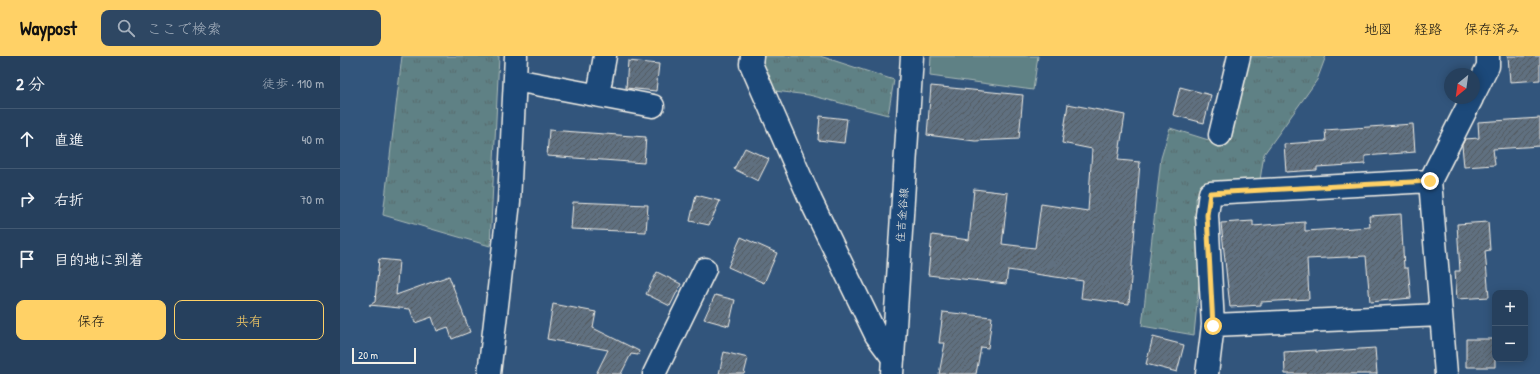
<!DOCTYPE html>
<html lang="ja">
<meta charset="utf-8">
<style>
:root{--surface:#26405d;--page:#2e4763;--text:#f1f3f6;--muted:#a4afbc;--line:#425972;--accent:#ffd166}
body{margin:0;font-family:"Patrick Hand","Klee One",sans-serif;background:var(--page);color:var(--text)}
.controls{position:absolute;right:12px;bottom:12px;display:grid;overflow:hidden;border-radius:8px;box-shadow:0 2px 10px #0003}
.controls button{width:36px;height:36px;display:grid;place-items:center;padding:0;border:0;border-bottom:1px solid var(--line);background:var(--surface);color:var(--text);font:20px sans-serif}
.compass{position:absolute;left:1104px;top:12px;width:36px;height:36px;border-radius:50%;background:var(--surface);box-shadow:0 2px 10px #0003;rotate:209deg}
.scale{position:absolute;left:12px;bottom:10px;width:64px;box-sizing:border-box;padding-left:4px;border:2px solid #f4f1e8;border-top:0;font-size:11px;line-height:14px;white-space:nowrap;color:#f4f1e8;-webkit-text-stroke:3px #1f4a7a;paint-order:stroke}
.stop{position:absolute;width:12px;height:12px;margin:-9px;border:3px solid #ffd166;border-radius:50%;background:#fff}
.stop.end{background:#ffd166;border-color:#fff;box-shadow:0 1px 4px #0008}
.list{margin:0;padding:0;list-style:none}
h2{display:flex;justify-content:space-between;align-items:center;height:52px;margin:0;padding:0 16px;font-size:17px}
h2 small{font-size:13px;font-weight:400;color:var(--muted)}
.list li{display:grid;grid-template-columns:26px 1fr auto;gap:12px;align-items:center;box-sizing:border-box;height:60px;padding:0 16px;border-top:1px solid var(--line)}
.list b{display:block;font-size:15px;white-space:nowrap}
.list em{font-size:13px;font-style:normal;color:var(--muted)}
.actions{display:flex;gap:8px;padding:12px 16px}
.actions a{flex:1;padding:9px 0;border:1px solid var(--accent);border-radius:8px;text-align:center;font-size:14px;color:var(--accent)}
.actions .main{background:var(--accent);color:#111}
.icon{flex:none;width:22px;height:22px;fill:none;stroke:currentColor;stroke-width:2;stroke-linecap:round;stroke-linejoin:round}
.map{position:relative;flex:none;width:1200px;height:318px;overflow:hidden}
header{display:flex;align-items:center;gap:24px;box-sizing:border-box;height:56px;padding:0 20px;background:var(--accent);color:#111}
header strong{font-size:19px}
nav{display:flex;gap:22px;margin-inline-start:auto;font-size:14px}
.search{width:280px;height:36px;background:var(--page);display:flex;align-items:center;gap:10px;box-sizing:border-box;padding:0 14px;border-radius:8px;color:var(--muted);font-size:15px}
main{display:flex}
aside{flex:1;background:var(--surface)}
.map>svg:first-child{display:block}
</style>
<header>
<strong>Waypost</strong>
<div class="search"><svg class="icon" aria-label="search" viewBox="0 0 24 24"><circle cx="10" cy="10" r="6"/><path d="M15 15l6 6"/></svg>ここで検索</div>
<nav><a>地図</a><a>経路</a><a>保存済み</a></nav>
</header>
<main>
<aside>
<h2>2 分<small>徒歩 · 110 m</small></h2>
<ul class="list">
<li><svg class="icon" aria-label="ahead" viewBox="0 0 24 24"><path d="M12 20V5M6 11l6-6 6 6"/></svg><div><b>直進</b></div><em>40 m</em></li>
<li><svg class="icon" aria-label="right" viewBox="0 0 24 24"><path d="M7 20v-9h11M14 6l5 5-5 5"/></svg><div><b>右折</b></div><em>70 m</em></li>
<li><svg class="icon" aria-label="arrive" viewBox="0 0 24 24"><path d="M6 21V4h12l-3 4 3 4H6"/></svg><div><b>目的地に到着</b></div></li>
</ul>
<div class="actions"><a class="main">保存</a><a>共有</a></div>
</aside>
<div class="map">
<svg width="1200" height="318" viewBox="0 0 1200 318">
<defs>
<pattern id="grass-tufts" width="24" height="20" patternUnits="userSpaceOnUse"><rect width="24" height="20" fill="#5f8185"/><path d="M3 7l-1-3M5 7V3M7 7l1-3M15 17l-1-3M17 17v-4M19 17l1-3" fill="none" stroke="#566a6c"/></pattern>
<pattern id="building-hatch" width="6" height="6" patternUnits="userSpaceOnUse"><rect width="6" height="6" fill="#606f80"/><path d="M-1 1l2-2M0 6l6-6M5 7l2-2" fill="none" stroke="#535a60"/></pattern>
</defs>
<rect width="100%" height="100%" fill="#32557c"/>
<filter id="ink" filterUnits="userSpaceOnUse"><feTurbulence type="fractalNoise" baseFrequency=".025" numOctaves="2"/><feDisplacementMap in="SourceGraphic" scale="8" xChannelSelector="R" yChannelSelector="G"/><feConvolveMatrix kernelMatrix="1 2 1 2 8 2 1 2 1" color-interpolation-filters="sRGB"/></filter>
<g filter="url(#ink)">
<path fill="url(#grass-tufts)" stroke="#aab9b6" d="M62,0H159L150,190L43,159Z
M412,0H480L554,24L548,59L469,39L434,35Z
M900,0H986L977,24L924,98L920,124L864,134L856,142L859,227L854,279L802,270L821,102L830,72L875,86Z"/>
<path fill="#5f8185" stroke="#aab9b6" d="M591,0H698L693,34L590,20Z"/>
<path fill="url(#building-hatch)" stroke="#f4f1e8" d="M1168,0H1200V24L1170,26Z
M288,5L319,8L316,35L286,32Z
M591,30L683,39L679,83L635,85L587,79Z
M840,31L871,39L864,67L833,59Z
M728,48L785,59L778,104L800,106L789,248L741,242L743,225L668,214L666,228L588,219L592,179L629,184L634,133L668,137L662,188L695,192L701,148L748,155L752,93L722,87Z
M480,60L507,63L504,87L478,84Z
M1200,62V90L1153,93L1155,109L1124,111L1122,89L1125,83L1139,82L1138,66Z
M1073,68L1075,96L1025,100V108L977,111V114L946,116L944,88L986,85L985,74Z
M209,74L306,81L304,107L207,100Z
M405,92L429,103L418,125L394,113Z
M356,139L380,145L369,169L350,165Z
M233,146L308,149L306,176L231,173Z
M1061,158L1064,212H1068L1071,242L1030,246L1026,200L967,203L969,243L921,246V249L890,251L881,167L913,165V170L965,166V175L1030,171L1029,160Z
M1148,166L1150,194L1145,195L1149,241L1117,243L1115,215H1120L1117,168Z
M401,181L437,197L424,227L388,211Z
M39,203L59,205L56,239L109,220L130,276L112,283L108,271L97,275L92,261L75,267L70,253L29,249L35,246Z
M317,216L341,228L330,250L306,238Z
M375,239L395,244L389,270L364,263Z
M213,248L256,256L253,272L299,295L298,299L291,298L281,318H256L268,294L207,283Z
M603,256L652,261L648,292L641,291L636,318H599L605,287H599Z
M813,281L844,289L837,316L806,308Z
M1126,283H1155V311H1126Z
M1035,292L1037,318H945L944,296L976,294V296Z
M384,296L408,302L404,318H379Z"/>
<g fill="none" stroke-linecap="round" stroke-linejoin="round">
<g stroke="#f4f1e8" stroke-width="25">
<path id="minor" d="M412,0L411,8L471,145L536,279L553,302
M175,24L313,50
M1134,38L1148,10V0
M258,39L265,0
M880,79L899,0
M873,269L1101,259
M149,318L169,146L176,0
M314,318L365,213
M867,318L873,269L867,159L870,137L1090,125
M1106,318L1090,125L1132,42"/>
</g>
<g stroke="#f4f1e8" stroke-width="25">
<path id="major" d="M552,318L572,0"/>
</g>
<use href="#minor" stroke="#1f4a7a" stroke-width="22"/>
<use href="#major" stroke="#1f4a7a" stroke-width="22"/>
</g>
</g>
<g fill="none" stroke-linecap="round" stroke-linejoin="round" filter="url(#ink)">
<path stroke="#ffd166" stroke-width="5" d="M873,270L867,159L870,137L1090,125"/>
</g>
<g text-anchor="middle" stroke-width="4" stroke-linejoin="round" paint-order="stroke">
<g font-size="11" fill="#f4f1e8" stroke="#1f4a7a">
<text transform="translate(562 159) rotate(-86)" y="4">住吉金谷線</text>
</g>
</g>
</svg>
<div class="controls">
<button>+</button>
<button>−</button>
</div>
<svg class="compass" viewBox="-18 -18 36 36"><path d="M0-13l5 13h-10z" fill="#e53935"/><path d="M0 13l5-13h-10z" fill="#a4afbc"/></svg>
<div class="scale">20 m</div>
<div class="stop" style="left:873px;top:270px"></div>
<div class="stop end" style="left:1090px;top:125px"></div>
</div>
</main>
